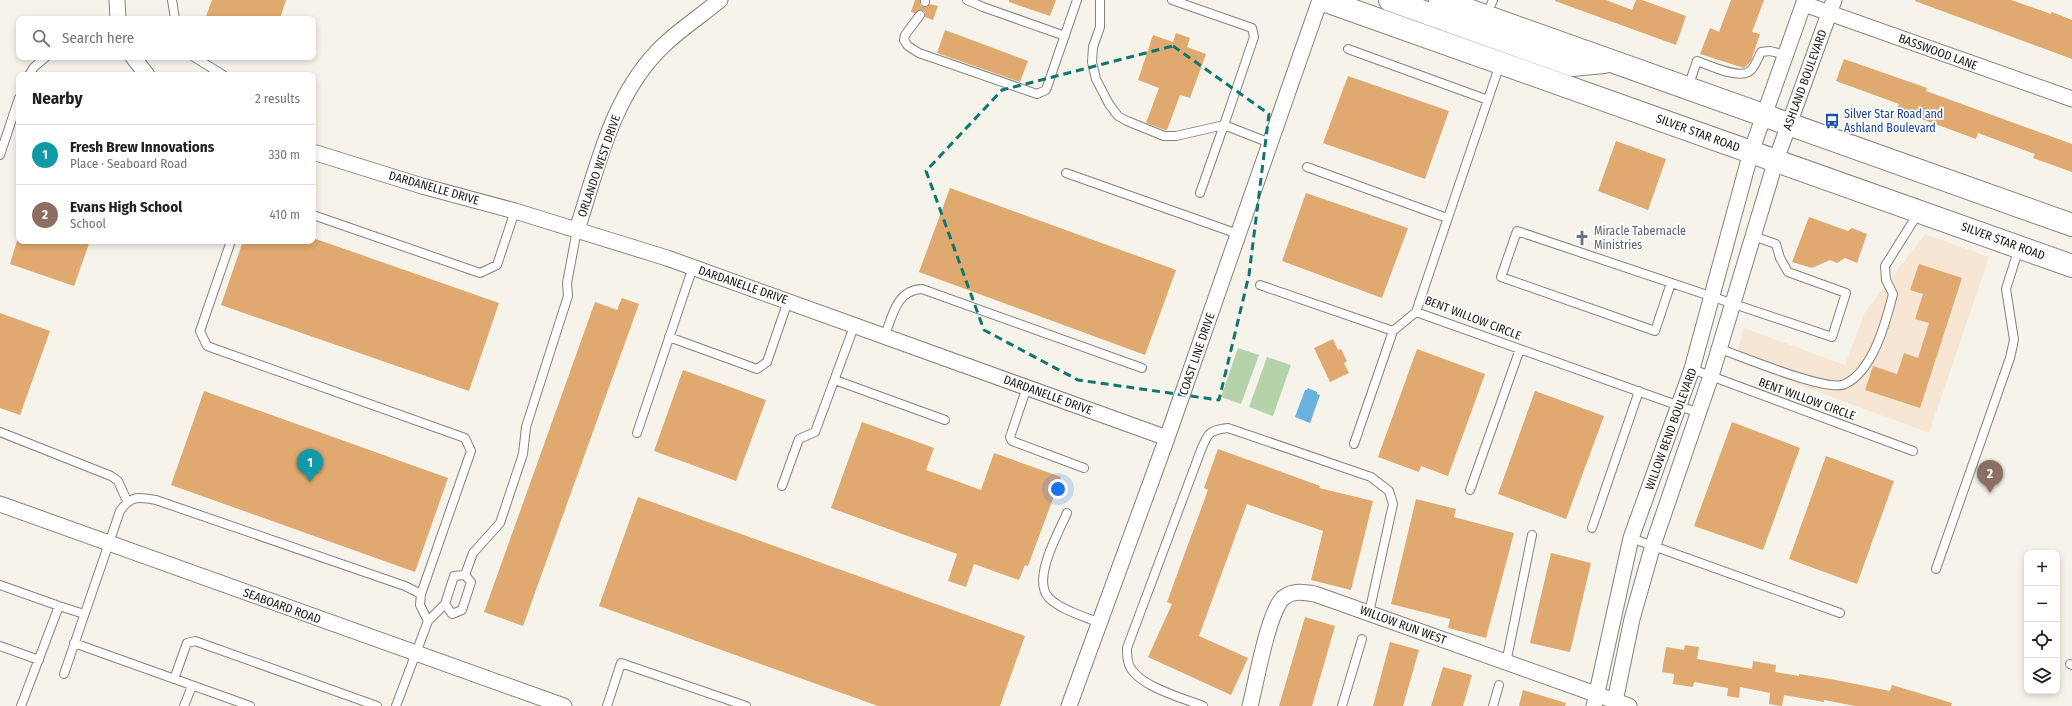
<!DOCTYPE html>
<meta charset="utf-8">
<style>
:root{--surface:#fff;--page:#f2f2f2;--text:#202124;--muted:#757577;--line:#e0e0e0;--accent:#b45309}
body{margin:0;font-family:"Fira Sans Condensed",sans-serif;background:var(--page);color:var(--text)}
.controls{position:absolute;right:12px;bottom:12px;display:grid;overflow:hidden;border-radius:8px;box-shadow:0 2px 6px #0003}
.controls button{width:36px;height:36px;display:grid;place-items:center;padding:0;border:0;border-bottom:1px solid var(--line);background:var(--surface);color:var(--text);font:20px sans-serif}
.you{position:absolute;left:1058px;top:489px;width:14px;height:14px;margin:-10px;border:3px solid #fff;border-radius:50%;background:#1a73e8;box-shadow:0 0 0 6px #1a73e833}
.badge{display:grid;place-items:center;width:26px;height:26px;border-radius:50%;background:var(--accent);color:#fff;font-size:13px;font-weight:700}
.pin{position:absolute;translate:-50% -33px;filter:drop-shadow(0 1px 2px #0008)}
.pin::after{content:'';position:absolute;top:21px;width:14px;height:12px;background:inherit;clip-path:polygon(0 0,100% 0,50% 100%)}
.list{margin:0;padding:0;list-style:none}
h2{display:flex;justify-content:space-between;align-items:center;height:52px;margin:0;padding:0 16px;font-size:17px}
h2 small{font-size:13px;font-weight:400;color:var(--muted)}
.list li{display:grid;grid-template-columns:26px 1fr auto;gap:12px;align-items:center;box-sizing:border-box;height:60px;padding:0 16px;border-top:1px solid var(--line)}
.list b{display:block;font-size:15px;white-space:nowrap}
.list p{margin:0;font-size:13px;white-space:nowrap;color:var(--muted)}
.list em{font-size:13px;font-style:normal;color:var(--muted)}
.icon{flex:none;width:22px;height:22px;fill:none;stroke:currentColor;stroke-width:2;stroke-linecap:round;stroke-linejoin:round}
.map{position:relative;flex:none;width:2072px;height:706px;overflow:hidden}
.search{position:absolute;background:var(--surface);box-shadow:0 2px 6px #0003;left:16px;top:16px;width:300px;height:44px;display:flex;align-items:center;gap:10px;box-sizing:border-box;padding:0 14px;border-radius:8px;color:var(--muted);font-size:15px}
.panel{position:absolute;background:var(--surface);box-shadow:0 2px 6px #0003;left:16px;top:72px;width:300px;height:172px;border-radius:8px}
.map>svg:first-child{display:block}
</style>
<div class="map">
<svg width="2072" height="706" viewBox="0 0 2072 706">
<rect width="100%" height="100%" fill="#f6f3eb"/>
<path fill="#f7e6d4" d="M1925,234L1989,257L1929,433L1735,361L1744,328L1845,365L1865,312Z"/>
<path fill="#b5d3aa" d="M1238,348L1259,355L1241,404L1221,397Z
M1267,357L1291,365L1273,416L1249,407Z"/>
<path fill="#6ab2de" d="M1308,388L1317,392V394L1320,395L1310,423L1295,417L1305,390H1307Z"/>
<path fill="#dfa970" d="M212,0H286L280,19H205Z
M915,0H920V5L925,7L930,4L938,6L933,20L925,17V12L921,10L915,13L911,12Z
M1009,0H1056L1050,16L1009,2Z
M1555,0H1606L1632,10L1636,0H1642L1686,16L1676,45L1555,1Z
M1731,0H1764L1752,32L1760,34L1751,61L1744,68L1700,54L1710,28L1719,32Z
M1915,0H2011L2051,14L2052,12L2072,20V59L1915,1Z
M945,30L1028,61L1020,82L937,53Z
M1176,33L1190,38L1187,47L1206,54L1190,98L1180,95L1167,130H1165L1146,123L1159,88L1138,80L1153,35L1173,42Z
M1844,59L1927,88L1926,91L2072,144V172L2033,158L2035,154L1978,133L1976,139L1916,117L1915,120L1895,113L1899,104L1836,81Z
M1348,76L1449,111L1425,179L1323,143Z
M1616,141L1666,159L1648,210L1598,191Z
M950,188L1176,270L1145,355L919,272Z
M1306,193L1408,228L1382,298L1282,261Z
M1809,217L1848,231L1852,228L1867,234L1857,263L1845,258L1837,263L1830,260L1812,268L1792,262Z
M313,238L499,303L469,391L221,305L243,241H313Z
M17,241H90L74,286L10,264Z
M1919,264L1962,278L1920,408L1865,390L1873,366L1897,374L1904,353L1918,358L1929,323L1915,319L1923,294L1910,290Z
M622,298L639,304L523,626L484,612L595,302L617,310Z
M0,313L50,331L20,415L0,408Z
M1333,339L1338,350L1341,349L1347,361L1344,363L1349,373L1330,382L1314,348Z
M1417,349L1485,374L1448,476L1421,466L1419,472L1378,457Z
M683,370L766,400L736,481L654,451Z
M204,391L448,478L415,572L171,485Z
M1535,391L1604,416L1566,519L1498,494Z
M862,422L934,448L926,470L981,490L994,453L1061,477L1028,566L1025,565L1019,580L974,564L966,587L948,581L957,554L831,508Z
M1732,422L1800,448L1763,550L1694,526Z
M1218,449L1320,486L1319,488L1373,501L1351,590L1311,580L1323,531L1247,504L1199,636L1248,658L1231,695L1148,657L1172,604L1167,602L1208,490L1204,488Z
M1826,456L1894,481L1857,584L1789,559Z
M638,497L1025,636L1000,706H878L599,606Z
M1416,499L1456,509L1454,517L1514,533L1486,638L1448,628L1450,619L1391,604Z
M1551,553L1591,563L1570,652L1530,643Z
M1305,617L1335,626L1312,706H1279Z
M1390,642L1419,650L1403,706H1373Z
M1685,645L1699,647L1697,659L1752,669L1753,661L1776,665L1775,672L1799,676V674L1836,680L1890,691L1892,685L1952,703L1951,706H1855L1824,700V702L1784,695L1782,706L1769,704L1770,693L1740,687L1739,698L1727,696L1728,688L1694,682L1693,687L1673,684L1674,674L1662,672L1666,647L1684,650Z
M1443,667L1472,675L1463,706H1431Z
M1523,690L1566,703L1565,706H1519Z"/>
<g fill="none" stroke-linecap="round" stroke-linejoin="round">
<g stroke="#86837c" stroke-width="10">
<path id="lane" d="M172,0L175,19
M967,0L983,7L1065,36
M1100,0V27L1093,47L1092,62L1096,79L1109,104L1118,116L1127,121L1164,136H1176L1224,125
M1172,0L1252,28L1254,37L1224,125L1270,143
M925,2V0
M920,15L905,35L904,40L908,46L919,53L1037,94L1046,90L1077,0
M1486,16L1493,0
M1348,49L1488,100
M194,57L223,75
M1500,64L1416,312L1699,413
M29,75L34,67L46,57
M1688,87L1697,61C1709,65 1739,80 1750,71C1755,67 1758,58 1761,52L1770,51L1786,55
M0,155L19,98
M1307,167L1447,218
M1066,173L1238,234
M1200,193L1224,125
M313,215L480,273L497,265L515,211
M231,241L200,331L207,346L465,438L471,451L421,594
M1671,283L1655,331L1501,277L1517,231L1832,337L1846,293L1788,272L1780,258L1776,244L1753,236
M1260,285L1393,331L1416,312
M885,335C893,314 897,290 922,289L1142,368
M669,337L757,369L767,362L788,301
M1720,349C1741,356 1828,393 1845,384C1873,371 1886,322 1893,294L1886,280L1885,266L1919,212
M1692,369L1913,451
M835,380L945,420
M1027,387L1010,437L1012,441L1084,468
M0,432L111,476L118,481L127,501
M637,433L693,267
M1354,444L1393,331
M782,486L799,439L815,432L855,324
M1470,490L1520,349
M1067,513C1059,532 1031,580 1049,598C1061,610 1084,616 1099,623
M1592,528L1639,391
M1631,538L1840,613
M1936,569L2010,358L2014,340L2006,289L2019,248
M0,585L59,606L21,706
M445,604L452,614L462,610L471,582L465,575
M59,606L84,614
M428,621L445,604L454,576L465,575L473,553L500,523L523,454L526,427L568,296L567,283L577,230
M74,643L250,706
M0,646L39,660
M1506,663L1532,535
M2070,664L2072,665
M64,674L120,511C131,495 138,497 156,500L405,586L421,594L420,605L428,621L396,706
M174,679L187,643L195,641L377,706
M184,706L192,686
M607,706L621,663L746,706
M1203,706C1183,698 1132,685 1128,661C1127,657 1127,652 1127,648L1201,450C1208,433 1209,430 1228,428L1371,477L1389,491L1393,504L1369,613
M1342,706L1362,639
M1493,706L1499,685"/>
</g>
<g stroke="#86837c" stroke-width="17">
<path id="street" d="M117,0L118,19
M1804,4L2072,99
M133,57L147,75
M313,152L422,186L515,211L667,258L1167,438
M577,230C598,165 613,92 665,44C682,28 702,15 720,0
M0,504L564,706
M1069,706L1167,438L1320,0
M1250,706C1256,683 1268,613 1283,598C1293,590 1304,592 1315,594L1629,706
M1594,706L1631,538L1692,369L1751,152L1805,0
M1614,706L1632,619L1653,545L1711,376L1776,160L1834,0"/>
</g>
<g stroke="#86837c" stroke-width="24">
<path id="secondary" d="M1323,0L2072,266
M1390,0L1572,65L1604,62
M1440,0L2072,225"/>
</g>
<use href="#lane" stroke="#fff" stroke-width="8"/>
<use href="#street" stroke="#fff" stroke-width="15"/>
<use href="#secondary" stroke="#fff" stroke-width="22"/>
</g>
<path fill="none" stroke="#0f766e" stroke-width="3" stroke-dasharray="8 5" stroke-linejoin="round" d="M1173,46L1269,114L1249,275L1219,400L1078,380L984,330L926,171L1002,90Z"/>
<defs>
<g id="bus-bare" transform="scale(1.2)"><path d="M-5-6H5V4H4V6H2V4H-2V6H-4V4H-5ZM-3.5-4V0h7V-4ZM-3.5 1.2v1.5H-2V1.2ZM2 1.2v1.5H3.5V1.2Z" fill="#1a4fb4" stroke="#fff" stroke-width="2.5" paint-order="stroke"/></g>
<g id="church-bare" transform="scale(1.2)"><path d="M-1.2-6h2.4v3.5h3.3v2.4h-3.3V6h-2.4V-.1h-3.3v-2.4h3.3Z" fill="#6b7280" stroke="#fff" stroke-width="2.5" paint-order="stroke"/></g>
</defs>
<g fill-rule="evenodd">
<use href="#bus-bare" x="1832" y="121"/>
<use href="#church-bare" x="1582" y="238"/>
</g>
<g text-anchor="middle" stroke-width="3.5" stroke-linejoin="round" paint-order="stroke">
<g font-size="12" fill="#1b1a17" stroke="#fff">
<text transform="translate(1938 52) rotate(20)" y="4">BASSWOOD LANE</text>
<text transform="translate(1805 80) rotate(-70)" y="4">ASHLAND BOULEVARD</text>
<text transform="translate(1698 133) rotate(20)" y="4">SILVER STAR ROAD</text>
<text transform="translate(599 166) rotate(-71)" y="4">ORLANDO WEST DRIVE</text>
<text transform="translate(434 188) rotate(16)" y="4">DARDANELLE DRIVE</text>
<text transform="translate(2003 241) rotate(20)" y="4">SILVER STAR ROAD</text>
<text transform="translate(743 285) rotate(19)" y="4">DARDANELLE DRIVE</text>
<text transform="translate(1473 318) rotate(21)" y="4">BENT WILLOW CIRCLE</text>
<text transform="translate(1197 354) rotate(-71)" y="4">COAST LINE DRIVE</text>
<text transform="translate(1048 395) rotate(20)" y="4">DARDANELLE DRIVE</text>
<text transform="translate(1807 399) rotate(20)" y="4">BENT WILLOW CIRCLE</text>
<text transform="translate(1671 429) rotate(-70)" y="4">WILLOW BEND BOULEVARD</text>
<text transform="translate(282 606) rotate(20)" y="4">SEABOARD ROAD</text>
<text transform="translate(1403 625) rotate(20)" y="4">WILLOW RUN WEST</text>
</g>
<g font-size="12" fill="#164399" stroke="#fff" text-anchor="start">
<text x="1844" y="118">Silver Star Road and<tspan x="1844" dy="14">Ashland Boulevard</tspan></text>
</g>
<g font-size="12" fill="#5b616d" stroke="#fff" text-anchor="start">
<text x="1594" y="235">Miracle Tabernacle<tspan x="1594" dy="14">Ministries</tspan></text>
</g>
</g>
</svg>
<div class="controls">
<button>+</button>
<button>−</button>
<button><svg class="icon" aria-label="locate" viewBox="0 0 24 24"><circle cx="12" cy="12" r="6"/><path d="M12 2v4M12 18v4M2 12h4M18 12h4"/></svg></button>
<button><svg class="icon" aria-label="layers" viewBox="0 0 24 24"><path d="M12 4l9 5-9 5-9-5zM3 14l9 5 9-5"/></svg></button>
</div>
<div class="you"></div>
<div class="pin badge" style="left:310px;top:482px;background:#0f9aa8">1</div>
<div class="pin badge" style="left:1990px;top:493px;background:#8d6e63">2</div>
<div class="search"><svg class="icon" aria-label="search" viewBox="0 0 24 24"><circle cx="10" cy="10" r="6"/><path d="M15 15l6 6"/></svg>Search here</div>
<section class="panel">
<h2>Nearby<small>2 results</small></h2>
<ul class="list">
<li><span class="badge" style="background:#0f9aa8">1</span><div><b>Fresh Brew Innovations</b><p>Place · Seaboard Road</p></div><em>330 m</em></li>
<li><span class="badge" style="background:#8d6e63">2</span><div><b>Evans High School</b><p>School</p></div><em>410 m</em></li>
</ul>
</section>
</div>
